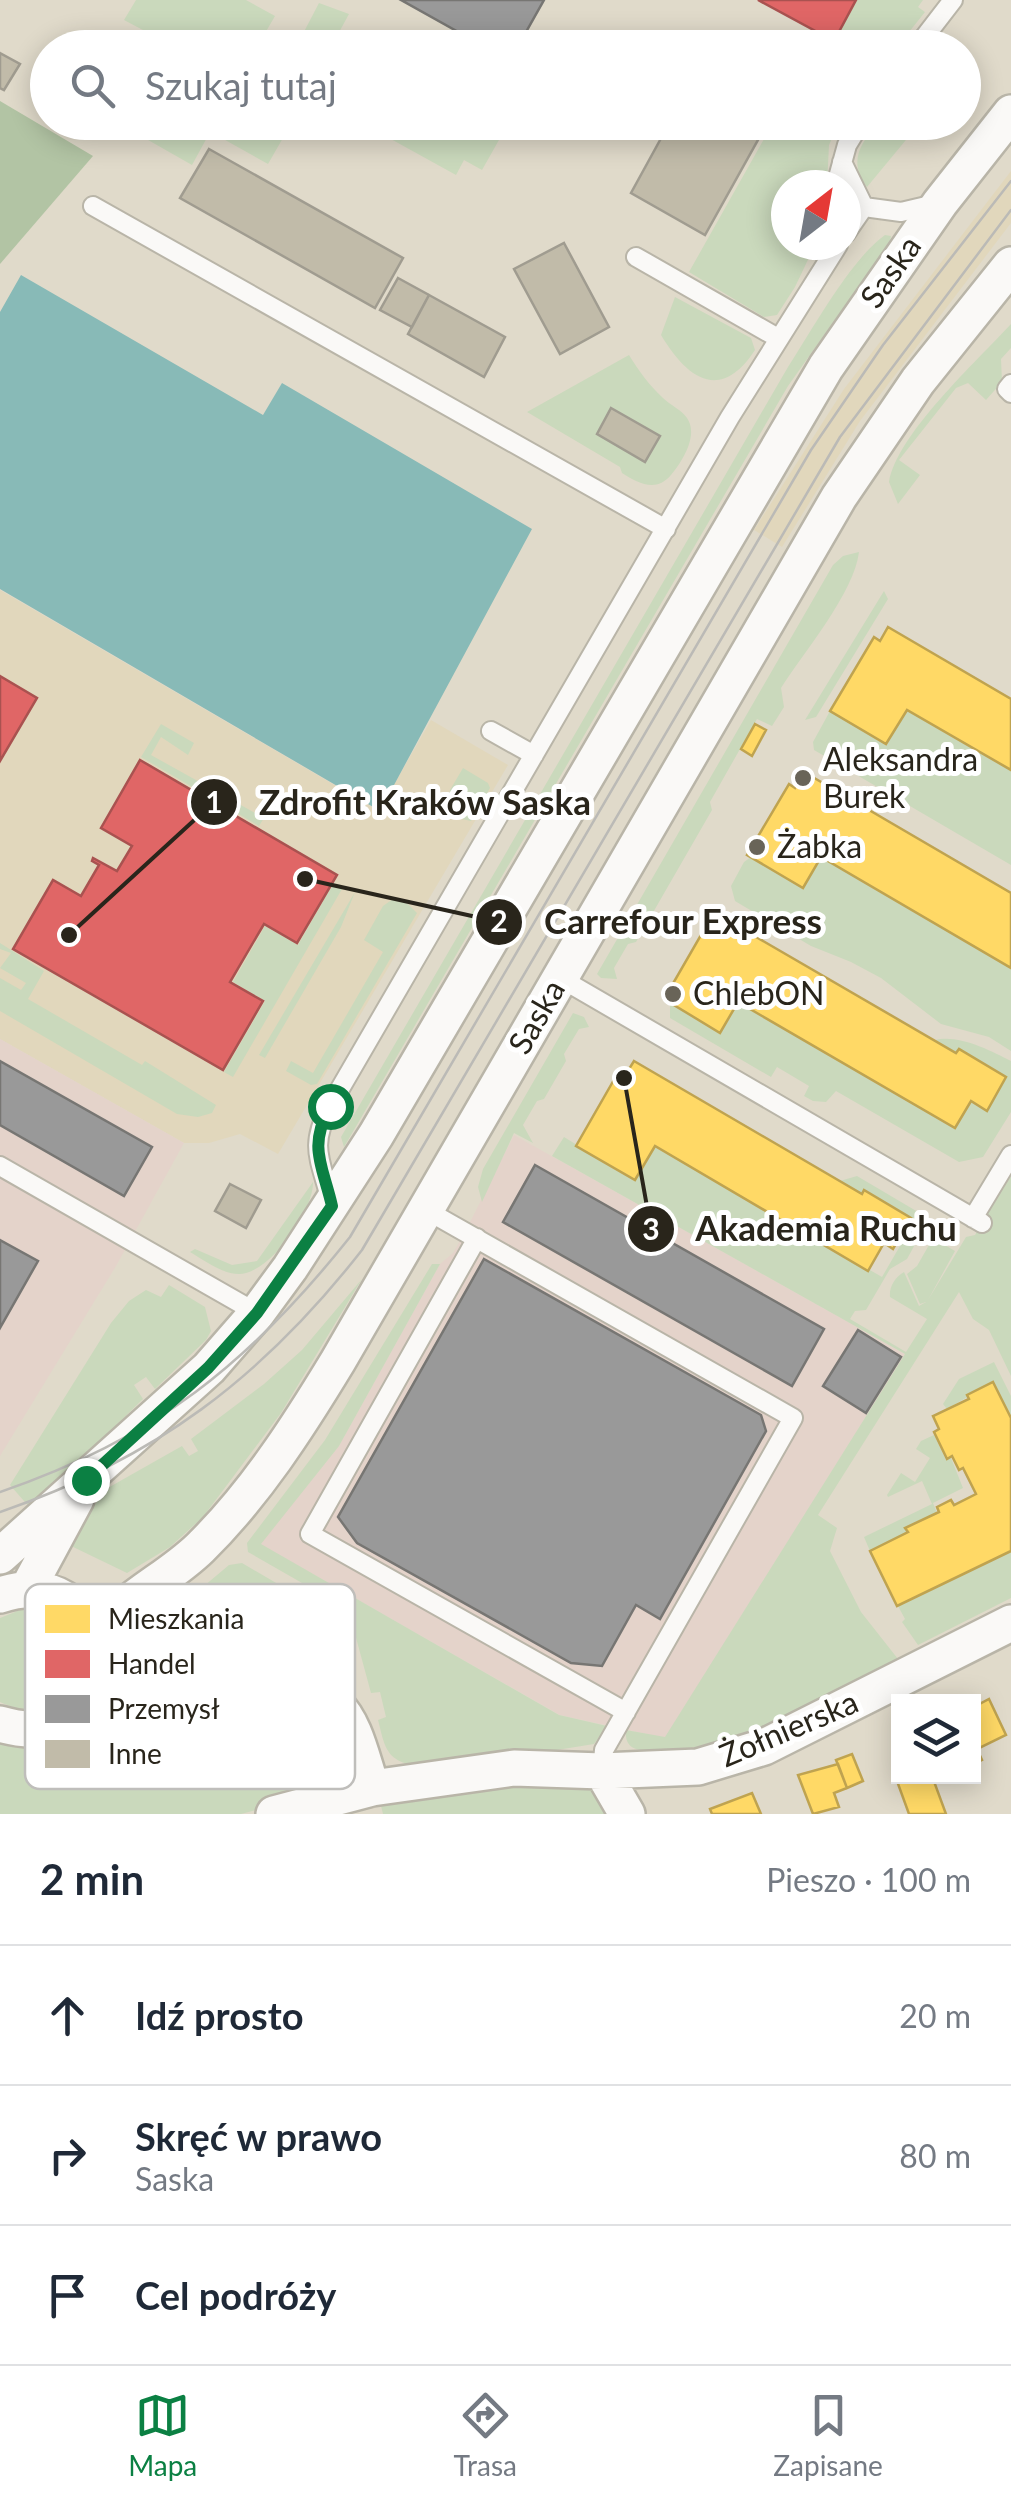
<!DOCTYPE html>
<html lang="pl">
<meta charset="utf-8">
<style>
:root{--surface:#fff;--page:#f6f6f7;--text:#1f2937;--muted:#747a83;--line:#e0e1e3;--accent:#0b8043}
body{margin:0;font-family:Lato,sans-serif;background:var(--page);color:var(--text)}
.controls{position:absolute;right:30px;bottom:30px;display:grid;overflow:hidden;border-radius:0px;box-shadow:0 5px 25px #0003}
.controls button{width:90px;height:90px;display:grid;place-items:center;padding:0;border:0;border-bottom:2px solid var(--line);background:var(--surface);color:var(--text);font:50px sans-serif}
.compass{position:absolute;left:771px;top:170px;width:90px;height:90px;border-radius:50%;background:var(--surface);box-shadow:0 5px 25px #0003;rotate:31deg}
.stop{position:absolute;width:30px;height:30px;margin:-22px;border:8px solid #0b8043;border-radius:50%;background:#fff}
.stop.end{background:#0b8043;border-color:#fff;box-shadow:0 2px 10px #0008}
.list{margin:0;padding:0;list-style:none}
h2{display:flex;justify-content:space-between;align-items:center;height:130px;margin:0;padding:0 40px;font-size:42px}
h2 small{font-size:32px;font-weight:400;color:var(--muted)}
.list li{display:grid;grid-template-columns:65px 1fr auto;gap:30px;align-items:center;box-sizing:border-box;height:140px;padding:0 40px;border-top:2px solid var(--line)}
.list b{display:block;font-size:38px;white-space:nowrap}
.list p{margin:0;font-size:32px;white-space:nowrap;color:var(--muted)}
.list em{font-size:32px;font-style:normal;color:var(--muted)}
.icon{flex:none;width:55px;height:55px;fill:none;stroke:currentColor;stroke-width:2;stroke-linecap:round;stroke-linejoin:round}
.map{position:relative;flex:none;width:1011px;height:1814px;overflow:hidden}
.search{position:absolute;background:var(--surface);box-shadow:0 5px 25px #0003;left:30px;right:30px;top:30px;height:110px;display:flex;align-items:center;gap:25px;box-sizing:border-box;padding:0 35px;border-radius:55px;color:var(--muted);font-size:38px}
.sheet{height:550px;background:var(--surface)}
nav{display:flex;justify-content:space-around;align-items:center;box-sizing:border-box;height:140px;border-top:2px solid var(--line);background:var(--surface);font-size:28px;color:var(--muted)}
nav a{display:grid;justify-items:center;gap:5px}
nav .on{color:var(--accent)}
.map>svg:first-child{display:block}
</style>
<div class="map">
<svg width="1011" height="1814" viewBox="0 0 1011 1814">
<rect width="100%" height="100%" fill="#e0daca"/>
<path fill="#e1d7bc" d="M1011,171V223L860,421L782,547L754,530L844,389Z
M0,590L379,811L431,720L508,765L278,1154L240,1134L209,1143H184L0,1039Z"/>
<path fill="#e4d3ca" d="M0,1039L184,1143L116,1266L0,1456Z
M514,1135L905,1354L665,1738L560,1715L260,1544L339,1446L440,1264L453,1253L465,1232Z"/>
<path fill="#cad9bc" d="M136,0H246L275,16L257,47H175L124,20Z
M856,0H923L918,7L925,12L897,47L814,48L821,34L833,40Z
M319,3L349,14L331,47H296Z
M130,122H215V123L192,165L127,128Z
M225,123H272L287,131L268,164L218,136Z
M384,123H496L499,140L482,170L464,160L456,175L389,138Z
M773,123H839L829,145L827,185H786V245H815L795,287L777,315L764,317L689,272Z
M877,123H920L867,187C848,162 860,145 877,123Z
M885,235L891,236L890,242L788,386L344,1147L341,1137L788,367C812,330 851,259 885,235Z
M675,297L751,338L755,350C721,402 688,380 661,335Z
M1011,324V348L1001,359L1002,382L986,400L968,383L956,388L899,460L920,475L898,504L889,482C897,434 977,361 1011,324Z
M629,355C639,371 649,385 663,398C670,405 682,410 687,418C699,435 682,462 671,475C656,493 638,483 622,473L620,467L527,412Z
M859,552C854,593 804,652 781,688L784,707L772,726L757,719L710,802L712,810L636,942L628,944L614,968L617,979L601,978L597,974L833,565L843,556Z
M884,591L888,599L816,717L805,720Z
M907,710L1011,770V865L814,750L813,742L830,711L886,744Z
M161,724L194,743L188,755L161,737L151,755L264,818L259,826L141,757Z
M463,768L488,783L490,788L471,821L457,818L447,805L450,790Z
M751,857H821L1011,967V1051L989,1037L941,1024L881,978L851,962L811,946L735,901L731,886L744,862Z
M333,884L342,889L233,1077L224,1072L265,1001L233,982L265,926L298,945Z
M355,892L341,927L265,1058L259,1055Z
M393,899L405,901L417,913L317,1084L311,1085L286,1071L291,1061L313,1073L383,952L364,940L383,906Z
M0,943L44,971L28,999L142,1065L145,1061L216,1105L212,1113L198,1117L177,1114L0,1011V978L21,990L26,983L0,968L11,953L0,949Z
M738,1002L954,1128L971,1101L987,1110L956,1053L935,1040C958,1034 990,1050 1011,1061V1112L983,1157L959,1162L836,1091L826,1102L813,1101L804,1096L809,1086L777,1067L771,1077L670,1018V1003L720,1033Z
M573,1013L584,1017L589,1027L579,1029L564,1054L566,1061L544,1099L537,1101L523,1125L533,1143L514,1133L482,1202L478,1187L483,1169Z
M564,1137L634,1180L655,1146L882,1277L915,1220L865,1190L862,1194L840,1181L857,1176L918,1212L923,1220V1230L907,1259L890,1269L866,1310L855,1311L850,1319L906,1352L927,1319L890,1297C889,1287 895,1277 904,1272L919,1306L926,1302L920,1304L907,1274L917,1266L933,1238L955,1251L928,1300L966,1237L975,1235L1011,1176V1376L989,1330L973,1319L959,1292L818,1515L837,1528L830,1551L861,1612L898,1659L896,1665C844,1690 790,1725 735,1740C710,1747 684,1749 658,1750C641,1751 624,1752 626,1730L665,1737L905,1354L552,1156Z
M313,1182C314,1210 270,1274 239,1274C222,1274 204,1260 190,1252L195,1249L232,1265L257,1261Z
M432,1264H440L339,1446L261,1544L559,1715L607,1726L594,1744L532,1754L412,1765C385,1760 384,1743 378,1720L386,1717L380,1692L371,1693L352,1623L348,1613L337,1603L248,1552L247,1543L325,1440Z
M362,1279L281,1413L203,1517L170,1547L127,1573L67,1544L106,1489L182,1446L189,1456L198,1451L191,1439L264,1384L302,1350Z
M169,1285L205,1307L211,1331L206,1340L155,1389L146,1377L134,1385L143,1399L31,1509L10,1485L111,1323L129,1301L146,1290L161,1297Z
M994,1362L1011,1396V1418L993,1382L947,1409L943,1404L959,1379Z
M934,1435L946,1460L951,1458L963,1488L933,1503L937,1513L906,1528L908,1532L870,1551L864,1537L932,1504L922,1481L888,1497L887,1495L901,1473L915,1482L930,1458L916,1449L921,1441Z
M1011,1551V1598L918,1645L902,1622L905,1619L898,1606Z
M242,1563L336,1618L354,1680C343,1673 333,1665 319,1662C267,1650 177,1700 132,1667L124,1650L132,1632L204,1586L229,1565Z
M20,1610C111,1607 82,1742 0,1702V1618Z
M297,1712L320,1720L338,1738L345,1760L344,1772L330,1791L241,1814H0V1738L78,1727L269,1718Z
M599,1778L619,1814H383L378,1794Z"/>
<path fill="#b2c4a4" d="M0,101L93,156L0,264Z"/>
<path fill="#88bab7" d="M21,275L263,415L282,383L532,529L380,811L0,589V312Z"/>
<path fill="#ffd966" stroke="#bfa350" stroke-width="2.5" d="M888,627L1011,699V770L907,710L886,744L830,711L874,637L880,641Z
M755,724L766,730L752,756L741,749Z
M804,772L1011,893V968L821,857L803,888L747,855L789,784L795,788Z
M720,916L956,1053L959,1049L1006,1077L987,1111L971,1101L955,1128L738,1002L720,1033L664,999L705,928L711,932Z
M634,1061L862,1194L864,1190L911,1218L893,1249L884,1243L868,1271L655,1146L635,1180L576,1146L619,1071L626,1074Z
M993,1382L1011,1418V1551L897,1606L870,1551L908,1532L905,1528L939,1512L937,1507L951,1500L954,1505L976,1494L963,1468L959,1470L952,1456L947,1459L934,1432L939,1429L933,1416L969,1399L967,1395Z
M989,1699L1006,1735L977,1749L982,1760L974,1764V1707Z
M852,1754L863,1781L847,1788L836,1760Z
M838,1764L847,1788L834,1793L839,1807L813,1814L798,1775Z
M899,1776H932L946,1814H909L897,1781L900,1780Z
M752,1793L761,1814H712L710,1809Z"/>
<path fill="#e06666" stroke="#a95250" stroke-width="2.5" d="M758,0H856L834,41Z
M0,676L37,698L0,761Z
M140,760L337,875L297,943L264,924L230,982L263,1001L223,1070L13,949L53,880L81,896L99,865L92,861L93,858L117,871L132,846L101,828Z"/>
<path fill="#999" stroke="#777673" stroke-width="2.5" d="M401,0H544L517,48H487Z
M0,1061L152,1147L124,1196L0,1125Z
M535,1165L824,1329L792,1386L503,1222Z
M0,1240L38,1261L0,1328Z
M484,1259L761,1415L766,1431L660,1619L636,1605L602,1666L571,1663L357,1543L338,1517Z
M858,1330L901,1357L866,1413L823,1386Z"/>
<path fill="#c1bba9" stroke="#a09c90" stroke-width="2.5" d="M0,53L20,64L4,90L0,88Z
M670,122H768L705,235L631,193Z
M209,149L403,258L375,308L180,198Z
M564,243L609,327L560,354L514,269Z
M398,278L429,295L412,327L380,310Z
M429,295L505,337L484,377L408,334Z
M611,408L660,436L645,462L597,434Z
M230,1184L261,1200L246,1228L215,1211Z"/>
<g fill="none" stroke-linecap="round" stroke-linejoin="round">
<g stroke="#b9b5a8" stroke-width="22">
<path id="service" d="M916,48L953,0
M842,162L864,207L901,212L935,204
M836,185L847,145L861,122
M93,206L666,529
M846,233L864,207
M636,257L778,338
M1011,384L1007,389L1011,393
M491,731L534,755
M560,978L982,1223
M0,1166L257,1313
M331,1201C320,1158 309,1147 330,1106L730,417L838,245
M426,1210L793,1418L604,1750L602,1771
M973,1218L1011,1155
M477,1238L310,1534L626,1712"/>
</g>
<g stroke="#b9b5a8" stroke-width="40">
<path id="minor" d="M0,1556L209,1368L257,1313L290,1268L376,1135L826,367L940,203L1011,113
M27,1590L76,1499
M0,1595C125,1555 131,1763 0,1724
M95,1638C122,1598 166,1581 200,1548C255,1494 298,1427 338,1361L839,497L918,381L1011,265
M97,1650C101,1659 104,1671 110,1679C144,1723 294,1665 335,1704C356,1724 362,1760 372,1788
M76,1711C98,1712 117,1718 138,1721C187,1729 233,1721 276,1696
M602,1771L627,1814
M274,1814L372,1788L514,1768L602,1771L698,1767L764,1747L1011,1623"/>
</g>
<use href="#service" stroke="#faf9f7" stroke-width="18"/>
<use href="#minor" stroke="#faf9f7" stroke-width="35"/>
<path stroke="#bbbab6" stroke-width="2.5" d="M0,1492C155,1439 249,1364 350,1237L811,450L883,345L1011,181
M0,1512C155,1459 262,1378 362,1250L840,437L1011,210"/>
</g>
<g fill="none" stroke-linecap="round" stroke-linejoin="round">
<path stroke="#0b8043" stroke-width="12" d="M86,1480L208,1368L257,1313L332,1206C322,1163 308,1148 330,1106"/>
</g>
<g fill="#696458" stroke="#fff" stroke-width="4">
<circle cx="803" cy="778" r="10"/>
<circle cx="757" cy="847" r="10"/>
<circle cx="673" cy="994" r="10"/>
</g>
<g text-anchor="middle" stroke-width="10" stroke-linejoin="round" paint-order="stroke">
<g font-size="32" fill="#29251b" stroke="#fff">
<text transform="translate(891 272) rotate(-55)" y="11">Saska</text>
<text transform="translate(537 1017) rotate(-60)" y="11">Saska</text>
<text transform="translate(789 1729) rotate(-23)" y="11">Żołnierska</text>
</g>
<g font-size="32" fill="#29251b" stroke="#fff" text-anchor="start">
<text x="823" y="771">Aleksandra<tspan x="823" dy="37">Burek</tspan></text>
<text x="777" y="858">Żabka</text>
<text x="693" y="1005">ChlebON</text>
</g>
</g>
<rect x="25" y="1584" width="330" height="205" rx="15" fill="#fff" stroke="#bfbebb" stroke-width="2.5"/>
<rect x="45" y="1605" width="45" height="28" fill="#ffd966"/>
<rect x="45" y="1650" width="45" height="28" fill="#e06666"/>
<rect x="45" y="1695" width="45" height="28" fill="#999"/>
<rect x="45" y="1740" width="45" height="28" fill="#c1bba9"/>
<g font-size="28" fill="#29251b">
<text x="108" y="1629">Mieszkania</text>
<text x="108" y="1674">Handel</text>
<text x="108" y="1719">Przemysł</text>
<text x="108" y="1764">Inne</text>
</g>
<path fill="none" stroke="#29251b" stroke-width="4" d="M69 935L214 802M305 879L499 922M624 1078L651 1229"/>
<g fill="#29251b" stroke="#fff" stroke-width="4">
<circle cx="69" cy="935" r="10"/>
<circle cx="305" cy="879" r="10"/>
<circle cx="624" cy="1078" r="10"/>
<circle cx="214" cy="802" r="25"/>
<circle cx="499" cy="922" r="25"/>
<circle cx="651" cy="1229" r="25"/>
</g>
<g font-size="30" text-anchor="middle" font-weight="bold" fill="#fff">
<text x="214" y="813">1</text>
<text x="499" y="932">2</text>
<text x="651" y="1240">3</text>
</g>
<g font-size="35" text-anchor="middle" font-weight="bold" fill="#29251b" stroke="#fff" stroke-width="10" stroke-linejoin="round" paint-order="stroke">
<text x="425" y="815">Zdrofit Kraków Saska</text>
<text x="683" y="934">Carrefour Express</text>
<text x="826" y="1241">Akademia Ruchu</text>
</g>
</svg>
<div class="controls">
<button><svg class="icon" aria-label="layers" viewBox="0 0 24 24"><path d="M12 4l9 5-9 5-9-5zM3 14l9 5 9-5"/></svg></button>
</div>
<svg class="compass" viewBox="-18 -18 36 36"><path d="M0-13l5 13h-10z" fill="#e53935"/><path d="M0 13l5-13h-10z" fill="#747a83"/></svg>
<div class="stop" style="left:330px;top:1106px"></div>
<div class="stop end" style="left:86px;top:1480px"></div>
<div class="search"><svg class="icon" aria-label="search" viewBox="0 0 24 24"><circle cx="10" cy="10" r="6"/><path d="M15 15l6 6"/></svg>Szukaj tutaj</div>
</div>
<section class="sheet">
<h2>2 min<small>Pieszo · 100 m</small></h2>
<ul class="list">
<li><svg class="icon" aria-label="ahead" viewBox="0 0 24 24"><path d="M12 20V5M6 11l6-6 6 6"/></svg><div><b>Idź prosto</b></div><em>20 m</em></li>
<li><svg class="icon" aria-label="right" viewBox="0 0 24 24"><path d="M7 20v-9h11M14 6l5 5-5 5"/></svg><div><b>Skręć w prawo</b><p>Saska</p></div><em>80 m</em></li>
<li><svg class="icon" aria-label="arrive" viewBox="0 0 24 24"><path d="M6 21V4h12l-3 4 3 4H6"/></svg><div><b>Cel podróży</b></div></li>
</ul>
</section>
<nav>
<a class="on"><svg class="icon" aria-label="map" viewBox="0 0 24 24"><path d="M3 6l6-2 6 2 6-2v14l-6 2-6-2-6 2zM9 4v14M15 6v14"/></svg>Mapa</a>
<a><svg class="icon" aria-label="directions" viewBox="0 0 24 24"><path d="M12 3l9 9-9 9-9-9zM9 14v-3h6M13 9l2 2-2 2"/></svg>Trasa</a>
<a><svg class="icon" aria-label="saved" viewBox="0 0 24 24"><path d="M7 4h10v16l-5-4-5 4z"/></svg>Zapisane</a>
</nav>
